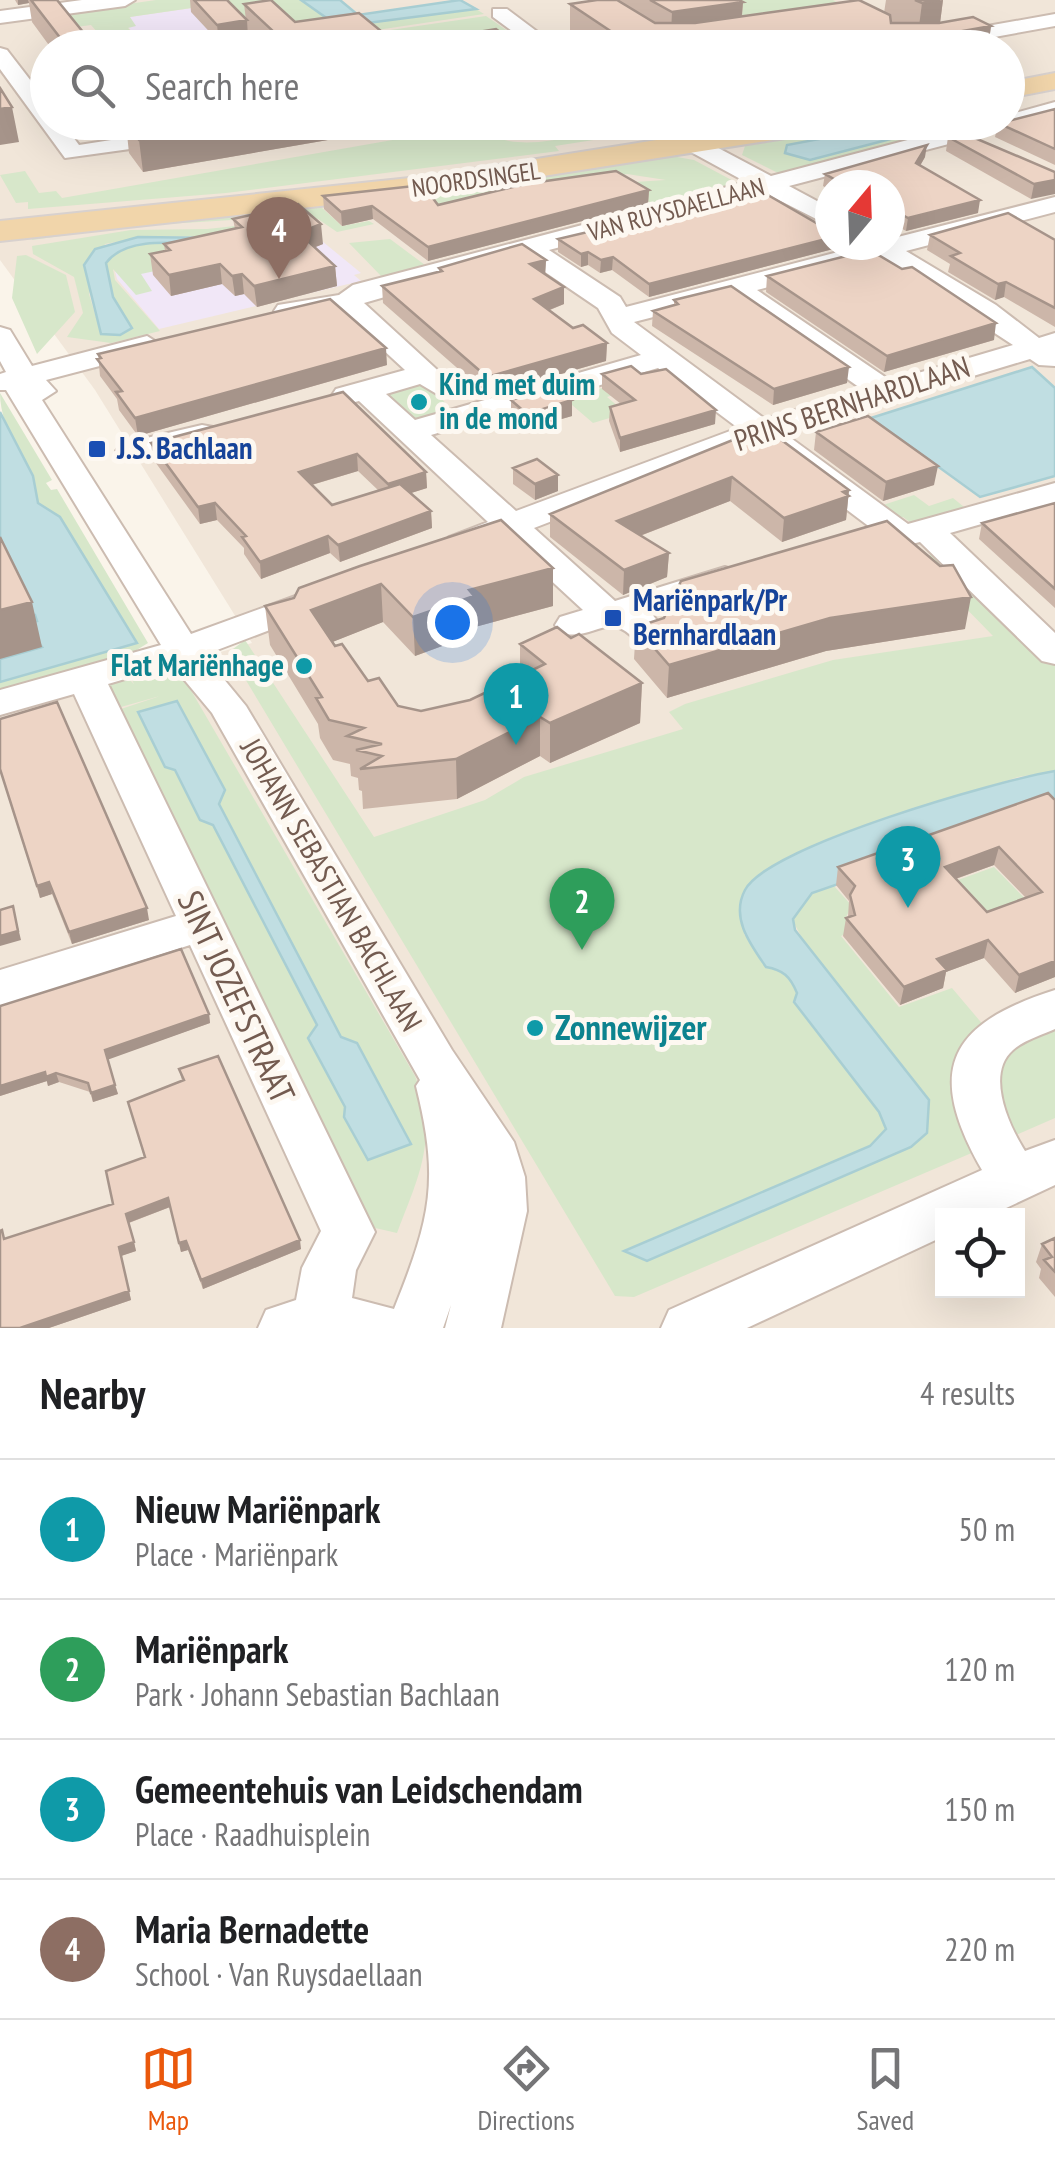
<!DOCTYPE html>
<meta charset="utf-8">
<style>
:root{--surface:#fff;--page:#f2f2f2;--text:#202124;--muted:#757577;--line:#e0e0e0;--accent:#ea580c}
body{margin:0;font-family:"PT Sans Narrow",sans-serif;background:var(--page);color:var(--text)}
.controls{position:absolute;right:30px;bottom:30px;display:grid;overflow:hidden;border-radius:0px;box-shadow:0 10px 40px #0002}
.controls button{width:90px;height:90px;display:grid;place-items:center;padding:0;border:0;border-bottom:2px solid var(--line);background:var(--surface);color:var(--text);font:50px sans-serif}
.compass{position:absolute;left:815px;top:170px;width:90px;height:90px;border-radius:50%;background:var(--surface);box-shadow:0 10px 40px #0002;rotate:19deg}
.you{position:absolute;left:452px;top:622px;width:35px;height:35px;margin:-25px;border:8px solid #fff;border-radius:50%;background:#1a73e8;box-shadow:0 0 0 15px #1a73e833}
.badge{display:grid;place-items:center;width:65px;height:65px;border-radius:50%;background:var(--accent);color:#fff;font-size:32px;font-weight:700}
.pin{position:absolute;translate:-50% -82px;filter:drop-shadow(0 2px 5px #0008)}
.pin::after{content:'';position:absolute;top:52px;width:35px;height:30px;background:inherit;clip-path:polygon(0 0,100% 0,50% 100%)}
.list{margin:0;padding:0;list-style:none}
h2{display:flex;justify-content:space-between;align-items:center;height:130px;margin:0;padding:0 40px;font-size:42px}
h2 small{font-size:32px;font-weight:400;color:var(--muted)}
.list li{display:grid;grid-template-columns:65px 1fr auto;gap:30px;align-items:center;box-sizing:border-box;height:140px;padding:0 40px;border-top:2px solid var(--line)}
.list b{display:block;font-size:38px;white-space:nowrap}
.list p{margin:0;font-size:32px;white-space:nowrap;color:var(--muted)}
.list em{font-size:32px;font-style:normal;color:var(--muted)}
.icon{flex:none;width:55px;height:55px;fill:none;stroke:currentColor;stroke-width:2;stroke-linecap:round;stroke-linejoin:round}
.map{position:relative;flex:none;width:1055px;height:1328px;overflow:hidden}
.search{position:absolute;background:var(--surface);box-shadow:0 10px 40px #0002;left:30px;right:30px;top:30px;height:110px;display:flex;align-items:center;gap:25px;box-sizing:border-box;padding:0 35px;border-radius:55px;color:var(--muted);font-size:38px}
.sheet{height:690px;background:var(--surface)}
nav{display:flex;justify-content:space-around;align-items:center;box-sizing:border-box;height:140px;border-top:2px solid var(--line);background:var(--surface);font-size:28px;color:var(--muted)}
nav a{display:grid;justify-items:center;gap:5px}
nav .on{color:var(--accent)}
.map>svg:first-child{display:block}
</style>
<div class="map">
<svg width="1055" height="1328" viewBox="0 0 1055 1328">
<rect width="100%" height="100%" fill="#faf4ea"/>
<path fill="#f1e6d9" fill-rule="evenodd" d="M0,0H1055V1328H0V715L252,643L95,390L0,260ZM48,48H1008V122H48ZM830,185H890V245H830ZM942,1216H1018V1290H942Z"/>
<path fill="#f1e7f7" d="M220,4H279L295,31L186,48L146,47L128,27L129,17Z
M300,223L361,273L354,275L361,281L159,329L117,279L113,263Z"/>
<path fill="#d7e7ca" d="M156,0H301L320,13L352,25L476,9L484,14L317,39L278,16L229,17L219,4L130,17L136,26L128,28L136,36L105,41L91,25L76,27L64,13Z
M698,0H833L858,13L738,23Z
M486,16L528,45L387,47L370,33Z
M465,123C482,124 492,138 509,141C545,147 587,132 622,126L632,134L555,146L559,151L226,193L28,209V202L16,203L0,175L25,171L39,193L56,191L62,198L461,128L457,124Z
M852,123H910L854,134L810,160L952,123H982L782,175L742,155L745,146L818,134L814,130Z
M666,155L694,160L741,185L654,205L618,183L666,180L627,174L429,215L424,193Z
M352,200L321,207L342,226L369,221L374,224L337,232L318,219L295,216L134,226L32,240V233Z
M292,220L234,237L149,236L105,244L89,294L101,334L121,335L132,328L113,297L105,263C129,233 187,245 220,245L169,268L141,274L152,291L136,295L113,269L115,280L160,331L111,343L67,337L83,313L74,277L33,254L32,246L131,230L207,229Z
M390,239L425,265L382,277L349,243Z
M26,255L66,275L75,312L37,354L12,298L17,256Z
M656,372L666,379L607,397L626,413L593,423L565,399Z
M411,382L428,384L452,410L417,423L381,393Z
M0,393L52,480L46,483L51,490L57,489L148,643L135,651L0,690V682L137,643L60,517L38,503C31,465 0,432 0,393Z
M858,486L883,505L914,495L929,506L953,498L969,511L915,526L903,517L896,519L855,487Z
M939,553L1055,665V771L1018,777L905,814L744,934L766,967C783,970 790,976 797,993L794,1002L879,1112L886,1129L911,1147L792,919L812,893L834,886L852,906L846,917L867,925L841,936L899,1007L952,988L985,1027L974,1152L634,1297L615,1296L229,652L245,640L374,837L485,800L524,777L683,729L669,712L685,704L833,660L993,636L917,558Z
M160,666L178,668L415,1076C439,1138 419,1175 397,1233L371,1227L118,710L160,696L114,709L108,685L125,675L134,684L129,674Z
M994,867L1035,909L983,928L944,885Z
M1055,1023V1118L1002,1141L998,1056Z"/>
<path fill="#c0dee2" stroke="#a8ced3" stroke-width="2.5" d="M301,0H340L358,15L460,0L476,9L352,25L328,19Z
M910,122L952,123L810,160L785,153L787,145Z
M138,237L223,238L220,245C187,245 128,233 106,263L113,297L132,328L120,335L101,334L84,265L95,249Z
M1032,367L1055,388V476L980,497L871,418Z
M0,412L33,476L38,503L60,517L137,643L0,682V659L42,647L24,624L37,621L35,615L26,614L8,576L0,577Z
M177,701L225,790L219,804L341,1037L357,1043L411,1144L368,1160L344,1117L345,1107L308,1038L317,1025L213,825L200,820L175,770L165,767L138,712Z
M1055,771V809L812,893L793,919L795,930L929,1100L927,1133L911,1147L647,1261L624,1251L870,1146L886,1129L879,1112L794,1002L797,993C790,976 783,970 766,967C751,945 730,918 745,890C768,846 1000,780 1055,771Z"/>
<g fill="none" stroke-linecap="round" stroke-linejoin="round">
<g stroke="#ccbcb1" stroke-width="4">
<path id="minor" d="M82,0H135L125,6L0,23V11Z
M493,9H507L559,48H535L493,17Z
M1055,14V26L934,48H887L897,42Z
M0,48L7,50L48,103V122H62L79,145L227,122H286L275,129L65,158L0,69Z
M1055,102V116L789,186L830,208V226L765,193L549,250L620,297L626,307L865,245H890V239L1055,197V212L906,251L996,305L1039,338L1055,333V366L1039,365L1030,359L784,433L908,524L1055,483V503L950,533L1055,633V664L1042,661L920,542L903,546L891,543L757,442L534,528L615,601L725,567L737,571L743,578L737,585L651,613L668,634L663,642H637C608,608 596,642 560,633L555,625L560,617L583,610L506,539L461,554L449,551L444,544L449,537L488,522L359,401L347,404L332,395L336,389L405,370L341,311L288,319L274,311L278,305L339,295L353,285L746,182L689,151L688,142H672L649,122H675L688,132L689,141H705L771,176L976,122H1008V115ZM523,257L598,308L612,333L641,355L415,420L386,394L420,384L442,397L457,388L364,303ZM880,258L1013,345L891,381L757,290ZM731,297L863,390L765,419L634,322ZM658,368L738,428L516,511L431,435Z
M0,327L10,330L32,366L147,336L161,345L157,351L46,380L56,391L42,400L191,634L312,590L325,593L330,601L325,609L204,655L246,706L452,1050L514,1142L525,1177L527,1211L501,1328H445L451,1305L443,1328H258L266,1310L296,1300L302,1268L321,1231L190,945L0,1006V970L176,916L74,694L0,715V690L161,645L6,390H0V374L6,372L0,361ZM172,665L212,713L420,1080L416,1086C440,1182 430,1219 394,1309L352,1298L356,1270L375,1232L108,684Z
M202,425L213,427L218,434L213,441L132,461L116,451L121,444Z
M1055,990V1029C1042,1035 1024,1040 1013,1050C985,1074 1009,1126 1025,1151L1055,1140V1185L989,1216H942V1237L747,1328H661L669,1310L982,1170C925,1070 948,1024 1055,990Z"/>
</g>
<g stroke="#d8d1ce" stroke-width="4">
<path id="major" d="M1055,73V89L1008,98V82Z
M771,122H844L830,131L429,194L0,241V221L429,176Z"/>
</g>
<use href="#minor" fill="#fff" fill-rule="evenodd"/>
<use href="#major" fill="#f1d5aa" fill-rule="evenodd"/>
</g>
<path fill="#ccb6a9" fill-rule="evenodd" d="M15,0H57L96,48H51L32,22L29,3L18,5Z
M190,0H227L246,20L244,4L295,22L398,45L521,48H263L248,33V38L219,42L191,12Z
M597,0H739L743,2L742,17L884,13L886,0H943L940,23L991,26L988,48H592L570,32V4Z
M1055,109V165L995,137L998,123Z
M107,122H432L143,172L129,153L127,134L116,135Z
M516,122H575L530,134Z
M948,137L1055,172L1031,199L946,151Z
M925,157L920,166L978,213L906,231L890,222V185H830V190L823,186L825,174Z
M649,190L648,204L428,261L373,219L342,226L324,209L323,196L438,205Z
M233,219L323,244L315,247L335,266L337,286L257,307L244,294L235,296L222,284L171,296L153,275L150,254L165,251L164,244L235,229Z
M930,235L1055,240V327L1004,297L995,300L948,272L950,264L927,250Z
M558,239L830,245H837V248L649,297L612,270L600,273L588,265L581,267L558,252Z
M546,260L545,274L564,304L550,310L573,328L607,343L606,361L488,395L383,303L382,286L439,272V268Z
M767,276L994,340L884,372L766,292Z
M674,300L847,383L773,405L652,326L653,311L674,305Z
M98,354L387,365L138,436L119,410L117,399L100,376Z
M602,374L715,424L620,452L609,421L610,407L621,404L602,389Z
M343,392L426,472L427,488L411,493L431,511L432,528L340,562L330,553L261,579L244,554V548L217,520L200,524L153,459L151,443ZM358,471L379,491L332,505L312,485Z
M511,400H572V416L527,429L511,415Z
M755,431L849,490L846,520L782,542L730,501L640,536L669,553L667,577L623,595L550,537V514Z
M816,432L934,485L883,501L814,450Z
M513,468L558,491L535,500L513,484Z
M1055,503V608L979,539L982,523Z
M360,566L553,606L475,627V634L415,656L383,622L332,642L368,681L398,706L421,711L470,700L520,675V644L571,638L642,683L640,723L550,763L540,756L457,799L363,809L362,791L359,790L358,778L351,776L350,764L333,760L320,738L318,724L270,645L265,606L294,598Z
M636,627L965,629L826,651L667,698L634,659Z
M0,719L149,920L72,944L52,894L40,898L0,771Z
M1055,800V977L1015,993L984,958L946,972L943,988L900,1005L843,936L846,918L848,917L849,901L836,885L838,867ZM994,865L1026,898L987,912L956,879Z
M0,1006L209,1014L210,1023L107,1059L118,1094L93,1102L90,1092L59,1082L48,1086L47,1081L0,1096Z
M179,1069L301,1249L203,1289L188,1250L181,1252L170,1207L129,1223L136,1251L121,1256L131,1300L49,1328H0L2,1230L5,1239L113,1204L144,1157L128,1102L182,1081Z
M1055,1238V1297L1039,1278L1041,1269L1036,1262L1042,1244Z"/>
<path fill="#a6948a" d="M18,0H28L29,3L18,5Z
M943,0L939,31L918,34L922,3Z
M743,2L741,24L671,34L672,12Z
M247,20L248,38L219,42L217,25Z
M991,26L988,48H867Z
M12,107L19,142L0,145V109Z
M114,122H125L127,134L116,135Z
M248,122H432L143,172L139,140Z
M530,122H575L530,134Z
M927,145L925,157L914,176L916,163Z
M1055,180V194L1031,199L1034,184Z
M649,190L648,204L428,261V247Z
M980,200L978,213L906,231L908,218Z
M372,206L373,219L342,226L341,212Z
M321,224L323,244L301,253L299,233Z
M830,238V245H837V248L649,297V284Z
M588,252V265L581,267V254Z
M613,257L612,270L600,273L601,260Z
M546,260L545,277L530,264Z
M220,264L222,284L171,296L169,275Z
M335,266L337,286L257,307L254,286Z
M242,274L244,294L235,296L232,276Z
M1006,282L1004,297L995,300L998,284Z
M564,287V304L534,316V299Z
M996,323L994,340L884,372L887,356Z
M607,343L606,361L488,395L487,377Z
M386,348L387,365L138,436L135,418Z
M849,367L847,383L773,405L774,389Z
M572,400V416L527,429V414Z
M716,410L715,424L620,452V438Z
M357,454L358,471L301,488L299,472Z
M938,466L934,485L883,501L886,482Z
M426,472L427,488L389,500L388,484Z
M558,475V491L535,500V484Z
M732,477L730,501L616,545L617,521Z
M849,490L846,520L782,542L784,518Z
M215,503L217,520L200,524L198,507Z
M431,511L432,528L340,562L338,545Z
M328,536L330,553L261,579L260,562Z
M669,553L667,577L623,595L624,570Z
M553,568V606L475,627V634L415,656L413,617L469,590Z
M381,584L383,622L315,649L311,610Z
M971,597L965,629L826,651L667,698L669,665L830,618Z
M32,602L42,647L0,659V610Z
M642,683L640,723L550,763V723Z
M540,717V756L457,799L456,759Z
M999,847L994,865L941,884L945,867Z
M49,882L52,894L40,898L37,886Z
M147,908L149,920L72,944L69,932Z
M15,915L21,940L0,946V936Z
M988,940L984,958L946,972L943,988L900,1005L904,987L937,959Z
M1055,961V977L1015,993L1019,975Z
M209,1014L210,1023L107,1060L105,1050Z
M45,1072L47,1081L0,1096V1086Z
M56,1073L59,1082L48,1086L46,1077Z
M115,1085L118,1094L93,1102L91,1093Z
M168,1198L170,1207L128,1223L126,1214Z
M300,1240L301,1249L203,1289L201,1280Z
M186,1241L188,1250L181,1252L179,1243Z
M134,1242L136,1251L121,1256L119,1247Z
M129,1291L131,1300L49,1328H20Z"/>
<path fill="#edd4c5" stroke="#a6948a" stroke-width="2.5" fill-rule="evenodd" d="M31,0H57L96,48H68Z
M194,0H227L247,20L217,25Z
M271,0L295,22L359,13L398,45L496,29L521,48H291L244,4Z
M597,0H617L655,23H695L859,0L890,15L891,23H939L973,17L991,26L867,48H636L570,4Z
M650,0H739L743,2L672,12Z
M915,0H940L922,3Z
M0,88L12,107L0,109Z
M1055,109V149L998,123L1008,122V121Z
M125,122H248L139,140Z
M963,133L1055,172V180L1034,184L948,137Z
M927,145L916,163L980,200L908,218L890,208V185H845L825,174Z
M616,171L649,190L428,247L372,206L341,212L323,196L423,185L438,205L525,184Z
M761,191L830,231V238L649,284L613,257L601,260L588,252L581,254L558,239Z
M298,204L321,224L299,233L335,266L254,286L242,274L232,276L220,264L169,275L150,254L170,250L164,244L242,227L233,219Z
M1008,213L1055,240V308L1006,282L998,284L951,256L960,253L930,235Z
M522,244L546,260L530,264L564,287L534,299L573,328L583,325L607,343L487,377L382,286L442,271L439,268Z
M870,250L902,269L912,267L996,323L887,356L767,276Z
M731,286L849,367L774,389L653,311L678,304L674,300Z
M330,299L386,348L135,418L116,392L122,391L97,359L101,358L98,354Z
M631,366L641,374L666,369L716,410L620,438L610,407L635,400L602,374Z
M556,387L572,400L527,414L511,400Z
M343,392L426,472L388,484L357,454L299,472L332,505L400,484L431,511L338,545L328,536L260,562L242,537L246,536L215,503L198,507L151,443Z
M868,416L938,466L886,482L816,432Z
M755,431L771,442L780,439L849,490L843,492L849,496L784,518L732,477L617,521L669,553L624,570L550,514Z
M537,459L558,475L535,484L513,468Z
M1055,503V589L982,523Z
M501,520L553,568L469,590L474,596L413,617L381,584L311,610L335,646L342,644L368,681L379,678L398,706L421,711L470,700L545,664L520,644L557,627L571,638L579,634L642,683L550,723L540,717L456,759L360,769L382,756L356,750L382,744L347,736L364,728L329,720L316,698L322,697L265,606L294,598L299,588L360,566Z
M887,521L940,566L953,565L971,597L830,618L669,665L636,627L664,618L681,581Z
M0,537L32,602L0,610Z
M57,702L147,908L69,932L49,882L37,886L0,769V719Z
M1048,793L1055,800V961L1019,975L988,940L937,959L947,970L904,987L846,918L855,915L850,895L855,886L838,867ZM999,847L1042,892L987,912L945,867Z
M13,906L18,931L0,936V910Z
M181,949L209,1014L105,1050L115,1085L91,1093L88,1083L56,1073L46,1077L45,1072L0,1086V1006Z
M218,1056L300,1240L201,1280L186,1241L179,1243L168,1198L126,1214L134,1242L119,1247L129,1291L20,1328H0V1231L2,1230L4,1239L113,1204L106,1171L145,1157L128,1102L184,1080L179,1069Z
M1055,1238V1272L1044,1260L1052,1257L1042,1244Z"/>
<g fill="#0f9aa8" stroke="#fdf8f1" stroke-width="4">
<circle cx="419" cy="402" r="10"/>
<circle cx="304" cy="666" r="10"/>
<circle cx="535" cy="1028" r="10"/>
</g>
<g fill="#1a4fb4" stroke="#fdf8f1" stroke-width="4">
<rect x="87" y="439" width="20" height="20" rx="5"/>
<rect x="603" y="608" width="20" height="20" rx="5"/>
</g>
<g text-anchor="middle" stroke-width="10" stroke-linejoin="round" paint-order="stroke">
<g font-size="25" fill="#735b50" stroke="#fdf8f1">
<text transform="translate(476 179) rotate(-8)" y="9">NOORDSINGEL</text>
<text transform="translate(676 209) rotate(-15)" y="9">VAN RUYSDAELLAAN</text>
</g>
<g font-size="30" font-weight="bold" fill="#0d838f" stroke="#fdf8f1" text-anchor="start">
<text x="439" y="395">Kind met duim<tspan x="439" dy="34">in de mond</tspan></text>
<text x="284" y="676" text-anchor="end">Flat Mariënhage</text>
</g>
<g font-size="30" fill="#735b50" stroke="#fdf8f1">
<text transform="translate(852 404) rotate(-18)" y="10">PRINS BERNHARDLAAN</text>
<text transform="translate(331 885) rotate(60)" y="10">JOHANN SEBASTIAN BACHLAAN</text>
</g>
<g font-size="30" font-weight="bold" fill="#164399" stroke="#fdf8f1" text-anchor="start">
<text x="117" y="459">J.S. Bachlaan</text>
<text x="633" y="611">Mariënpark/Pr<tspan x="633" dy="34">Bernhardlaan</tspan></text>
</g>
<g font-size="35" fill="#735b50" stroke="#fdf8f1">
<text transform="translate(236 997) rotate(65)" y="12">SINT JOZEFSTRAAT</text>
</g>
<g font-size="35" font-weight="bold" fill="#0d838f" stroke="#fdf8f1" text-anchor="start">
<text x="555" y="1040">Zonnewijzer</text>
</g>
</g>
</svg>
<div class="controls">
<button><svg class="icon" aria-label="locate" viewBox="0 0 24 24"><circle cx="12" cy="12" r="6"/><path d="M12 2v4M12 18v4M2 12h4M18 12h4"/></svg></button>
</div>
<svg class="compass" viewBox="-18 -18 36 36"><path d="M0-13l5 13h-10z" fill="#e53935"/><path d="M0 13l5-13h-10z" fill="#757577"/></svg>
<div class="you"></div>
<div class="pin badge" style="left:516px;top:745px;background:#0f9aa8">1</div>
<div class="pin badge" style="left:582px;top:950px;background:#2e9e5b">2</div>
<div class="pin badge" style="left:908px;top:908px;background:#0f9aa8">3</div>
<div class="pin badge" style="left:279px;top:279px;background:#8d6e63">4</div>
<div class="search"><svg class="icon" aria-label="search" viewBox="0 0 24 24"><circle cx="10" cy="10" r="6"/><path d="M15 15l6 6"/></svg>Search here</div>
</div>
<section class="sheet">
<h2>Nearby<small>4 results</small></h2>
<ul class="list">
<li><span class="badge" style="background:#0f9aa8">1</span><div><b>Nieuw Mariënpark</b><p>Place · Mariënpark</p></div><em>50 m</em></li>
<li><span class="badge" style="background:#2e9e5b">2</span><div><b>Mariënpark</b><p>Park · Johann Sebastian Bachlaan</p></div><em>120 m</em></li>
<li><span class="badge" style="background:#0f9aa8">3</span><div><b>Gemeentehuis van Leidschendam</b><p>Place · Raadhuisplein</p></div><em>150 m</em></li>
<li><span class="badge" style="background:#8d6e63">4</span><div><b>Maria Bernadette</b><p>School · Van Ruysdaellaan</p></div><em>220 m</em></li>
</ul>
</section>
<nav>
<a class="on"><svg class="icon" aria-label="map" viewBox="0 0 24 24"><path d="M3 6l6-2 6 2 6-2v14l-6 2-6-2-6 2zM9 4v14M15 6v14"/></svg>Map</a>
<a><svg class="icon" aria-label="directions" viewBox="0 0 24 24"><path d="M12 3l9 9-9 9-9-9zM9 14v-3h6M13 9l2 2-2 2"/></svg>Directions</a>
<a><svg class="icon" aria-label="saved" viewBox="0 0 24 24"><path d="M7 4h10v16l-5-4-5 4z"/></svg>Saved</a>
</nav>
